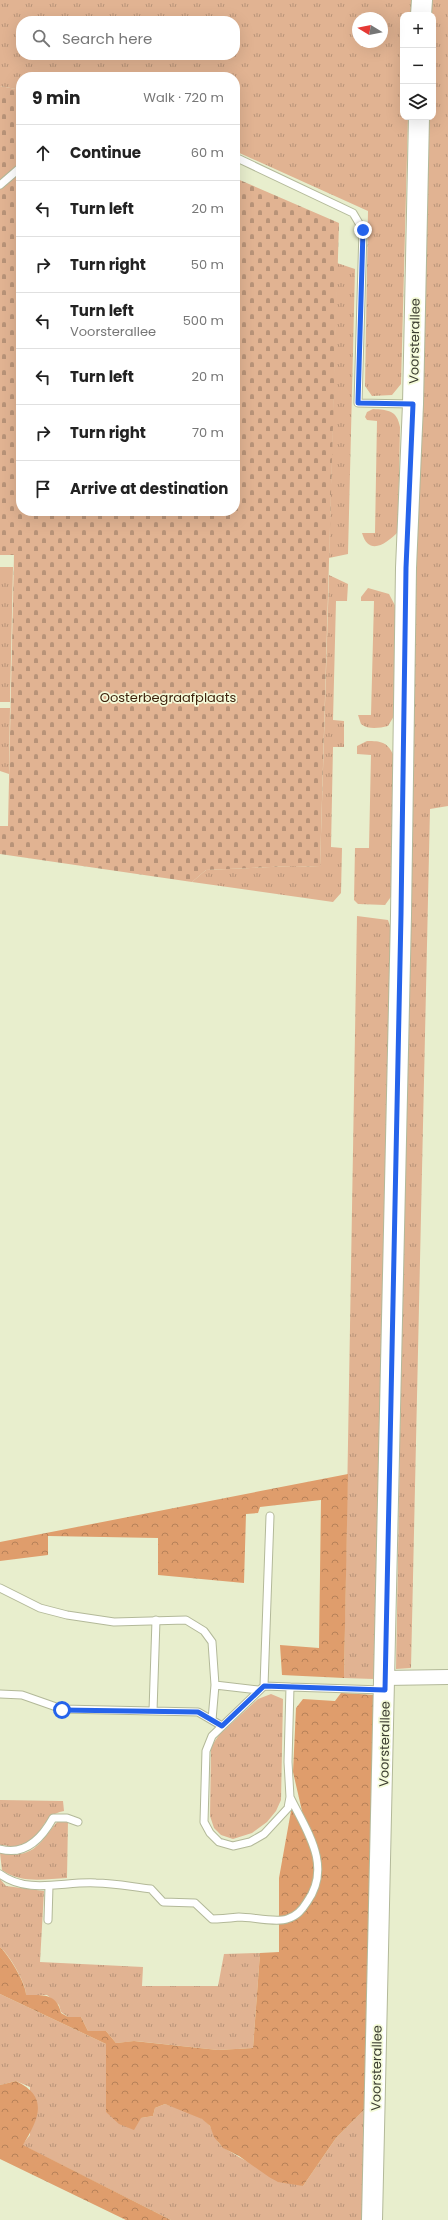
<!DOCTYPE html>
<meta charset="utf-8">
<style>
:root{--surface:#fff;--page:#f6f6f6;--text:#222;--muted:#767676;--line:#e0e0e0}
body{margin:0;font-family:Poppins,sans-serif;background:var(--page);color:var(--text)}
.controls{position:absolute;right:12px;top:12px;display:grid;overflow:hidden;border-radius:8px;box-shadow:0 4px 16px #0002}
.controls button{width:36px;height:36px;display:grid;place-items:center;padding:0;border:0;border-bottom:1px solid var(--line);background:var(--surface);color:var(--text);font:20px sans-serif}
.compass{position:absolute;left:352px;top:12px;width:36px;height:36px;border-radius:50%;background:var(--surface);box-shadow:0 4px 16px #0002;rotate:280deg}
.stop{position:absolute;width:12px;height:12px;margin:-9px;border:3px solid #2563eb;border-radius:50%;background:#fff}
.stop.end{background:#2563eb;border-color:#fff;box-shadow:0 1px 4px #0008}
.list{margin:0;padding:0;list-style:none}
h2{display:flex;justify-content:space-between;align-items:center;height:52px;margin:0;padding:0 16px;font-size:17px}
h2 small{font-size:13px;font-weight:400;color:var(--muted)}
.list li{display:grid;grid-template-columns:26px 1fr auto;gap:12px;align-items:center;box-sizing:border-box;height:56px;padding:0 16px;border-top:1px solid var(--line)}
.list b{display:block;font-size:15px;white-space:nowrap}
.list p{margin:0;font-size:13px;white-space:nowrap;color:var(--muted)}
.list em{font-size:13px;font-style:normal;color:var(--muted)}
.icon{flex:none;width:22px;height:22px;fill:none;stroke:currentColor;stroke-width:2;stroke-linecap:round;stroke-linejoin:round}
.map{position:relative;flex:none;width:448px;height:2220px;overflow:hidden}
.search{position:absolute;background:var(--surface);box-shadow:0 4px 16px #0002;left:16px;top:16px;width:224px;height:44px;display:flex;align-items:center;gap:10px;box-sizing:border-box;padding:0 14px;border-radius:16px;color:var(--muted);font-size:15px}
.panel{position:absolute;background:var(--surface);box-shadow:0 4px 16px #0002;left:16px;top:72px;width:224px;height:444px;border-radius:16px}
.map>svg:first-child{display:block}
</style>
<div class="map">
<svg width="448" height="2220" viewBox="0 0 448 2220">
<defs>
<pattern id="grass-tufts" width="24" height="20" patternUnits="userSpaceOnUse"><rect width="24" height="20" fill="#e1b392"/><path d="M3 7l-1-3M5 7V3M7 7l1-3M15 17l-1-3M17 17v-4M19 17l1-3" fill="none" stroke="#b89378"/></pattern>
<pattern id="forest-crowns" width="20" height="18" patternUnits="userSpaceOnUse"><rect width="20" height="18" fill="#df9d6c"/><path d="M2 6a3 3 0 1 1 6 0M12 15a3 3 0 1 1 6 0" fill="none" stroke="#b68159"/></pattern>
<pattern id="cemetery-stones" width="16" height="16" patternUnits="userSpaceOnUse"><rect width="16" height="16" fill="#e1b392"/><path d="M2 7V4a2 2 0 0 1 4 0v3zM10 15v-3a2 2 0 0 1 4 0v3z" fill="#b89378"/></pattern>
</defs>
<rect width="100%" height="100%" fill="#e8eecd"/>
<path fill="url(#grass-tufts)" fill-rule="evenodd" d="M0,0H411V15H403V117H408L401,384L392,395L372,396L365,386L368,211L235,151V77H21V90L0,86ZM358,18H382V42H358ZM21,21H235V55H21Z
M427,0H448V806L430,809L411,1668L396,1669L423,117H433V15H427Z
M337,263L355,269L348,554L329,558Z
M373,409C388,410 397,410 400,427L398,532C387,543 369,557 362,533H375L377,421L367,420L365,417L367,412Z
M0,567H13L10,702H0Z
M329,575L348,584L347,601H336L333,720L344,721V747H333L331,847L342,848L341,893L333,902L192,882L206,870L293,866L320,867Z
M368,588L389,594L399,613L394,716L388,726C379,728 369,730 361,724L358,715H371L374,601H361V597Z
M0,708H10L9,774L0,771Z
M367,741C381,741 387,742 393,754V894L385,905L358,904L354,900L355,848H369L371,755L357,754V746Z
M357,916L388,920L391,929L374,1679L344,1678Z
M271,1694L283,1699L281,1800L276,1811L267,1822L252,1833L233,1839L221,1835L214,1828L210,1816L211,1747L219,1735L258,1699Z
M0,1800L63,1801L64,1811C39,1815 43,1842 19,1847C13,1848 6,1845 0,1845Z
M68,1820L67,1878C44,1879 22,1884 2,1870L0,1853C35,1859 38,1844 58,1821Z
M0,1879L6,1886L44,1891L40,1962L143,1967L142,1986H218L224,1954L260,1953L253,2048L218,2050L135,2041L116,2043L106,2031H88L81,2017H68L61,2012L59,2005L47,1995H26C27,1985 9,1954 0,1947Z
M0,1994L106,2044V2112L141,2118L153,2116L155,2108L165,2104C179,2109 199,2113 209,2125C215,2133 216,2143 224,2148C249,2164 275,2175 303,2186L336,2138L366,2108L364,2220H171L22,2145L30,2135V2087L16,2081L0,2085Z"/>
<path fill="url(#forest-crowns)" d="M348,1474L344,1678L282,1675L280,1645L319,1648L321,1500L260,1507L258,1513L246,1514L244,1583L158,1575V1538L48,1536V1555L0,1561V1542Z
M341,1693L376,1695L366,2108L336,2138L303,2186L278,2182L269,2177L239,2156L223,2148L214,2137L210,2126L202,2119L165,2104L155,2108L153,2116L141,2118L134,2130L119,2124L106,2112V2044L0,1994V1947C8,1954 27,1985 26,1995C42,1995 57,1993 61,2013L68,2017H81L88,2031H106L116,2043L134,2041L218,2050L253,2048L260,1953L279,1952V1878L291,1811H302L293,1772L296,1708L303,1699L335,1701Z
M16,2081C50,2097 38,2120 23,2145L171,2220H126L0,2159V2085Z"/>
<path fill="url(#cemetery-stones)" d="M0,86L21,90V511H235V178L339,223L320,867L293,866L206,870L192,882L0,854V826H8L14,555H0Z"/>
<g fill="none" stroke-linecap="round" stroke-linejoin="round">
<g stroke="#b3b999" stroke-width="9">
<path id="lane" d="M235,157L353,213L363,230L358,403L412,404
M0,185L21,167
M0,1588L40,1608L67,1615L114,1622L186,1620L204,1631L212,1642L215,1685L212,1720
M215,1685L258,1690
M264,1686L270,1516
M290,1687L264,1686L212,1736L206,1751L204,1822L210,1833L219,1842L233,1846L250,1842L264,1834L288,1808L290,1797L288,1762L290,1687L383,1690
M0,1694L22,1695L62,1709L198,1712L222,1726
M153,1711L156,1620
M0,1849C25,1856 42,1838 53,1818H67L78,1822
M0,1874C28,1895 64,1881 96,1883C114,1883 133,1887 151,1889L163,1902L195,1903L212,1919C221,1919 230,1918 239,1917C252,1917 276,1923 287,1919C297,1916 302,1910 307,1902C333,1866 306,1830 290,1797
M48,1920L49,1886"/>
</g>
<g stroke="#b3b999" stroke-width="16">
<path id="street" d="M385,1678L448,1677"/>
</g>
<g stroke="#b3b999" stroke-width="22">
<path id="secondary" d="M421,15L422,0
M372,2220L401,915L406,568L413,404L419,117"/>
</g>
<use href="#lane" stroke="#fff" stroke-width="7"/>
<use href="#street" stroke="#fff" stroke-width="14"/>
<use href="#secondary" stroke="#fff" stroke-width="20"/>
</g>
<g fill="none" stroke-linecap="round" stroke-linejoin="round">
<path stroke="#2563eb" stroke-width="5" d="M62,1710L198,1712L222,1726L264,1686L385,1690L401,914L406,568L413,404L358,403L363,230"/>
</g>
<g text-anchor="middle" stroke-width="3.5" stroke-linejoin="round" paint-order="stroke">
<g font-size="13" fill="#3b3d30" stroke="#f5fbda">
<text transform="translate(414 341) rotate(-89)" y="5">Voorsterallee</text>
<text transform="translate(384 1744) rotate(-89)" y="5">Voorsterallee</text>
<text transform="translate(376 2068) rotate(-89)" y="5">Voorsterallee</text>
</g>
<g font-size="13" fill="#3d220d" stroke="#f5fbda">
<text x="168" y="702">Oosterbegraafplaats</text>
</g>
</g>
</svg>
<div class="controls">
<button>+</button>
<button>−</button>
<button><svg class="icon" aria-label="layers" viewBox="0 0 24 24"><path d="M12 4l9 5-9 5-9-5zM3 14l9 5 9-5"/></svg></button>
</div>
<svg class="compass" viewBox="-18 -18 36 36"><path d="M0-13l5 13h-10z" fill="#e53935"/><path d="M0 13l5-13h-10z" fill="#767676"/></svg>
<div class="stop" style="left:62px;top:1710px"></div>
<div class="stop end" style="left:363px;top:230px"></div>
<div class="search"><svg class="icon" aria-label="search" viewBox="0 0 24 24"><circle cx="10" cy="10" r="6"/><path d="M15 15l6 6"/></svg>Search here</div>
<section class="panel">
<h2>9 min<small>Walk · 720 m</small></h2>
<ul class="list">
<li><svg class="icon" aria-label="ahead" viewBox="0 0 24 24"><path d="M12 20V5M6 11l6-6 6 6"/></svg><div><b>Continue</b></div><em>60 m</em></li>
<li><svg class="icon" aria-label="left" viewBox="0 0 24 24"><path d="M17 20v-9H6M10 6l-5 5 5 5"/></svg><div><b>Turn left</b></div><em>20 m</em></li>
<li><svg class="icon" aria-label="right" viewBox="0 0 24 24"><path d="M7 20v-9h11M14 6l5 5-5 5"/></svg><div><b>Turn right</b></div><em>50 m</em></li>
<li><svg class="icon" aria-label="left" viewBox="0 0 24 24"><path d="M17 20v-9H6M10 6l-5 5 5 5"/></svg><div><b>Turn left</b><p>Voorsterallee</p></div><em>500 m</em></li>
<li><svg class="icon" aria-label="left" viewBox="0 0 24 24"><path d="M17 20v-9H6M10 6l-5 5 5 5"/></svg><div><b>Turn left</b></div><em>20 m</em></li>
<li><svg class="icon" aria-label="right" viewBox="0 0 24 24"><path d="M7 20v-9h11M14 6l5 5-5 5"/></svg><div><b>Turn right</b></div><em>70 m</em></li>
<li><svg class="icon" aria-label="arrive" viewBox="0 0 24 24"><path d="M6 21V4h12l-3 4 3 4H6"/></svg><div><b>Arrive at destination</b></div></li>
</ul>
</section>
</div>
